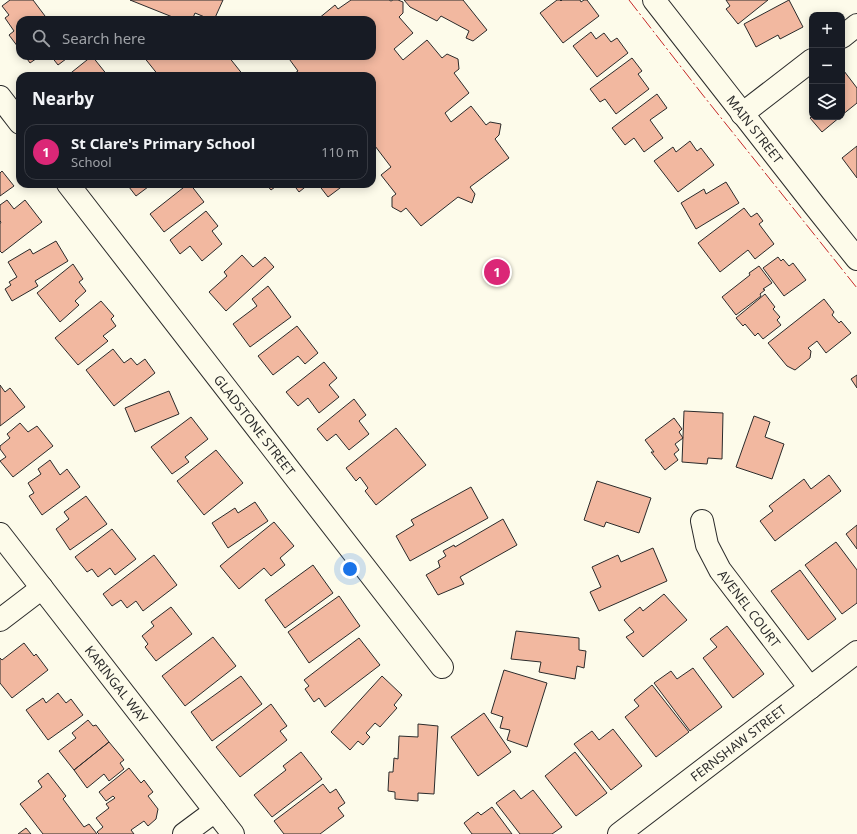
<!DOCTYPE html>
<meta charset="utf-8">
<style>
:root{--surface:#171b24;--page:#242831;--text:#f1f3f6;--muted:#9ea1a6;--line:#363941;--accent:#db2777}
body{margin:0;font-family:"Noto Sans",sans-serif;background:var(--page);color:var(--text)}
.controls{position:absolute;right:12px;top:12px;display:grid;overflow:hidden;border-radius:8px;box-shadow:0 2px 10px #0003}
.controls button{width:36px;height:36px;display:grid;place-items:center;padding:0;border:0;border-bottom:1px solid var(--line);background:var(--surface);color:var(--text);font:20px sans-serif}
.you{position:absolute;left:350px;top:569px;width:14px;height:14px;margin:-10px;border:3px solid #fff;border-radius:50%;background:#1a73e8;box-shadow:0 0 0 6px #1a73e833}
.badge{display:grid;place-items:center;width:26px;height:26px;border-radius:50%;background:var(--accent);color:#fff;font-size:13px;font-weight:700}
.pin{position:absolute;translate:-50% -50%;border:2px solid #fff;box-shadow:0 1px 4px #0006}
.list{margin:0;padding:0;list-style:none}
h2{display:flex;justify-content:space-between;align-items:center;height:52px;margin:0;padding:0 16px;font-size:17px}
h2 small{font-size:13px;font-weight:400;color:var(--muted)}
.list li{display:grid;grid-template-columns:26px 1fr auto;gap:12px;align-items:center;box-sizing:border-box;height:56px;margin:0 8px 8px;padding:0 8px;border:1px solid var(--line);border-radius:12px}
.list b{display:block;font-size:15px;white-space:nowrap}
.list p{margin:0;font-size:13px;white-space:nowrap;color:var(--muted)}
.list em{font-size:13px;font-style:normal;color:var(--muted)}
.icon{flex:none;width:22px;height:22px;fill:none;stroke:currentColor;stroke-width:2;stroke-linecap:round;stroke-linejoin:round}
.map{position:relative;flex:none;width:857px;height:834px;overflow:hidden}
.search{position:absolute;background:var(--surface);box-shadow:0 2px 10px #0003;left:16px;top:16px;width:360px;height:44px;display:flex;align-items:center;gap:10px;box-sizing:border-box;padding:0 14px;border-radius:12px;color:var(--muted);font-size:15px}
.panel{position:absolute;background:var(--surface);box-shadow:0 2px 10px #0003;left:16px;top:72px;width:360px;height:116px;border-radius:12px}
.map>svg:first-child{display:block}
</style>
<div class="map">
<svg width="857" height="834" viewBox="0 0 857 834">
<rect width="100%" height="100%" fill="#fdfbea"/>
<path fill="#f2b8a0" stroke="#2b2b2b" d="M10,0H33L48,20H20V46L18,47L9,35L14,31L5,18L9,15L2,6Z
M130,0H223L214,20H212L195,13L192,20H180Z
M351,0H389L391,1L393,0H398L403,2V13L399,17L413,33L394,49L403,60L427,40L442,58L447,54L458,59L459,69L454,73L469,93L445,113L451,122L471,106L486,125L490,122L501,124L499,135L495,139L509,158L470,187L475,194L472,203L458,197L421,226L406,208L401,212L392,207V197L396,194L381,175L391,167L372,142V76H295V73L298,71L287,56H372V20H318V19L335,5L338,9Z
M404,0H463L487,30L473,41L466,38L469,31L441,16L437,21L410,7Z
M557,0H560L561,1L562,0H580L581,2L584,0H587L599,16L563,43L540,13Z
M726,0H768L738,24L726,9L730,6Z
M789,0L803,27L780,39L778,35L756,47L744,24Z
M591,32L596,39L604,33L611,42L617,38L628,53L597,77L573,46Z
M25,56H40L30,63Z
M51,56H70L58,65Z
M92,56L108,76H67Z
M143,56H228L244,76H159Z
M632,58L642,71L638,74L649,89L616,114L605,99L600,102L590,89Z
M844,71L857,88V103L842,115V72Z
M657,94L667,108L650,120L663,138L644,152L634,138L625,145L612,128Z
M812,116V117H840L822,132L810,118Z
M690,141L697,151L701,148L714,165L678,192L654,161L673,147L676,152Z
M857,146V178L842,158Z
M2,171L14,186L0,196V173Z
M726,182L739,203L696,229L681,203L704,189L706,194Z
M132,184H152L136,196L129,187Z
M188,184H190L204,202L164,232L150,214Z
M266,184H279L271,190Z
M293,184H309L299,192Z
M318,184H344V185L328,197Z
M7,200L14,209L25,200L42,222L2,253L0,251V224L1,222L0,221V205Z
M744,208L751,217L757,213L763,221L759,224L774,244L755,259L748,250L720,272L698,243Z
M206,211L218,226L212,231L222,244L202,261L190,246L180,254L170,240Z
M56,241L68,261L35,281L38,286L12,301L5,289L11,285L9,282L17,277L8,262L30,249L33,254Z
M242,255L253,267L265,257L274,267L226,311L209,292L227,276L224,272Z
M778,257L781,261L783,259L789,266L793,263L806,280L784,296L763,268Z
M73,264L83,279L79,282L86,291L75,301L79,305L60,322L37,293Z
M759,266L772,283L763,289L765,290L760,294L761,296L736,315L722,297L750,275L749,273Z
M268,286L291,317L250,347L233,324L257,306L252,299Z
M765,294L775,307L773,309L780,317L777,320L781,325L763,339L758,333L755,336L745,324L743,326L736,318Z
M824,299L834,312L832,315L839,323L841,321L851,333L826,353L817,341L808,348L811,351L810,358L795,370L787,366L768,343Z
M101,301L114,316L111,319L116,326L103,336L108,341L78,365L55,338Z
M297,326L318,353L305,364L298,356L273,375L258,356Z
M113,349L124,363L131,358L137,365L145,359L155,373L114,406L86,370Z
M324,362L337,378L329,385L339,397L319,413L308,398L298,406L286,392Z
M857,375V388L851,379Z
M0,385L5,392L10,388L25,407L0,426Z
M169,391L179,414L135,432L125,408Z
M354,399L366,415L359,421L369,434L349,450L336,434L327,441L317,429Z
M684,411L723,413L722,459L708,458L707,464L682,462Z
M754,416L770,422L765,437L784,444L772,479L736,467Z
M191,417L208,439L185,457L189,462L172,474L151,447Z
M674,418L682,429L679,432L683,438L675,444L679,450L674,454L678,460L665,470L651,452H654L645,440Z
M20,423L28,432L37,426L53,446L13,477L0,461L6,457L0,449V446L10,438L7,434Z
M396,428L426,465L376,505L365,491L368,488L360,477L356,481L346,468Z
M216,450L243,483L204,515L177,481Z
M50,460L60,475L67,469L80,487L42,515L29,496L34,493L28,483L41,474L38,469Z
M829,475L841,491L775,541L760,521L773,511L769,506L804,479L811,489Z
M597,481L651,498L639,533L606,522L604,527L584,520Z
M471,487L488,518L410,561L396,536L414,525L411,520Z
M86,496L107,524L70,550L56,529L69,519L64,512Z
M255,502L268,521L228,548L212,523L235,508L238,513Z
M503,519L517,545L460,577L464,584L438,595L426,575L440,567L438,561L446,556L443,551L454,545L455,547Z
M274,522L294,546L280,558L285,565L271,576L264,568L239,589L220,566Z
M857,525V549L846,534Z
M112,529L136,559L115,575L110,568L98,577L92,569L87,572L75,557Z
M836,542L857,570V603L842,614L805,565Z
M653,548L667,581L599,611L590,592L601,587L592,567L618,555L621,562Z
M154,555L177,585L143,611L136,601L127,608L121,600L112,606L103,594Z
M313,565L333,593L285,628L265,600Z
M800,570L836,619L808,640L771,591Z
M664,594L687,620L643,657L626,637L634,632L624,620L640,607L643,611Z
M339,596L360,626L309,663L288,632Z
M171,607L192,634L156,661L145,647L148,644L142,636L154,626L151,622Z
M727,626L764,674L733,698L703,658L717,647L710,639Z
M516,631L579,638V650L586,651L584,668L577,666L575,679L539,672L541,662L511,659Z
M213,637L236,666L185,706L162,676Z
M359,638L380,665L325,707L319,698L314,702L305,689L309,686L304,680Z
M24,643L34,656L36,654L48,670L12,698L0,683V658L2,660Z
M693,668L722,707L690,731L654,683L671,671L677,679Z
M504,670L547,683L527,747L507,740L510,730L500,728L503,717L491,713Z
M241,676L262,704L212,741L191,712Z
M382,676L402,695L394,705L397,708L380,727L375,723L366,733L370,737L363,745L358,741L350,750L331,732Z
M652,685L689,732L656,757L625,717L639,706L634,700Z
M58,693L66,703L71,699L83,715L48,740L26,710L43,698L46,703Z
M271,704L287,726L280,731L287,740L240,777L216,747Z
M484,713L511,752L478,776L451,737Z
M88,720L93,726L96,725L109,742L74,770L59,751L76,738L72,733Z
M418,724L438,726L434,794L418,793V801L395,799V792L388,791L389,772H393L394,758L398,759L399,736L418,737Z
M613,729L642,766L611,790L574,744L592,731L599,740Z
M109,742L124,760L120,763L124,769L109,781L104,774L87,788L74,770Z
M301,752L322,779L272,817L254,795L286,770L283,766Z
M575,752L607,793L576,816L545,776Z
M129,768L141,783L144,780L153,792L148,796L158,809L156,819L148,826L144,821L131,830L134,834H99L97,832L103,827L96,818L109,808L106,804L115,798L113,796L106,801L99,792Z
M48,773L66,796L63,799L84,827L89,824L97,834H43L20,804L42,787L38,781Z
M323,784L330,793L336,789L345,803L338,808L344,816L320,834H284L274,821Z
M514,790L521,799L533,790L562,827L552,834H520L496,803Z
M492,807L512,834H472L464,823L478,812L481,815Z
M26,828L31,834H18Z"/>
<g fill="none" stroke-linecap="round" stroke-linejoin="round">
<g stroke="#2b2b2b" stroke-width="24">
<g id="minor">
<path id="s1" d="M654,0L814,205L857,259"/>
<path d="M842,37L857,25"/>
<path d="M0,97L20,123"/>
<path d="M742,114L812,60"/>
<path id="s2" d="M68,184L442,667"/>
<path id="s3" d="M702,521L707,545L720,570L810,688"/>
<path id="s4" d="M0,534L233,834"/>
<path d="M0,620L42,588"/>
<path d="M184,834L215,811"/>
<path id="s5" d="M619,834L857,652"/>
</g>
</g>
<use href="#minor" stroke="#fdfbea" stroke-width="22"/>
<path stroke="#c62828" stroke-width="1" stroke-dasharray="14 3 2 3" stroke-linecap="butt" d="M629,0L702,94L857,288"/>
</g>
<g text-anchor="middle" stroke-width="3" stroke-linejoin="round" paint-order="stroke">
<g font-size="13" fill="#2b2b2b" stroke="#fdfbea">
<text dy="5" stroke="none"><textPath href="#s1" startOffset="164">MAIN STREET</textPath></text>
<text dy="5" stroke="none"><textPath href="#s2" startOffset="305">GLADSTONE STREET</textPath></text>
<text dy="5" stroke="none"><textPath href="#s3" startOffset="101">AVENEL COURT</textPath></text>
<text dy="5" stroke="none"><textPath href="#s4" startOffset="190">KARINGAL WAY</textPath></text>
<text dy="5" stroke="none"><textPath href="#s5" startOffset="150">FERNSHAW STREET</textPath></text>
</g>
</g>
</svg>
<div class="controls">
<button>+</button>
<button>−</button>
<button><svg class="icon" aria-label="layers" viewBox="0 0 24 24"><path d="M12 4l9 5-9 5-9-5zM3 14l9 5 9-5"/></svg></button>
</div>
<div class="you"></div>
<div class="pin badge" style="left:497px;top:272px">1</div>
<div class="search"><svg class="icon" aria-label="search" viewBox="0 0 24 24"><circle cx="10" cy="10" r="6"/><path d="M15 15l6 6"/></svg>Search here</div>
<section class="panel">
<h2>Nearby<small></small></h2>
<ul class="list">
<li><span class="badge">1</span><div><b>St Clare's Primary School</b><p>School</p></div><em>110 m</em></li>
</ul>
</section>
</div>
